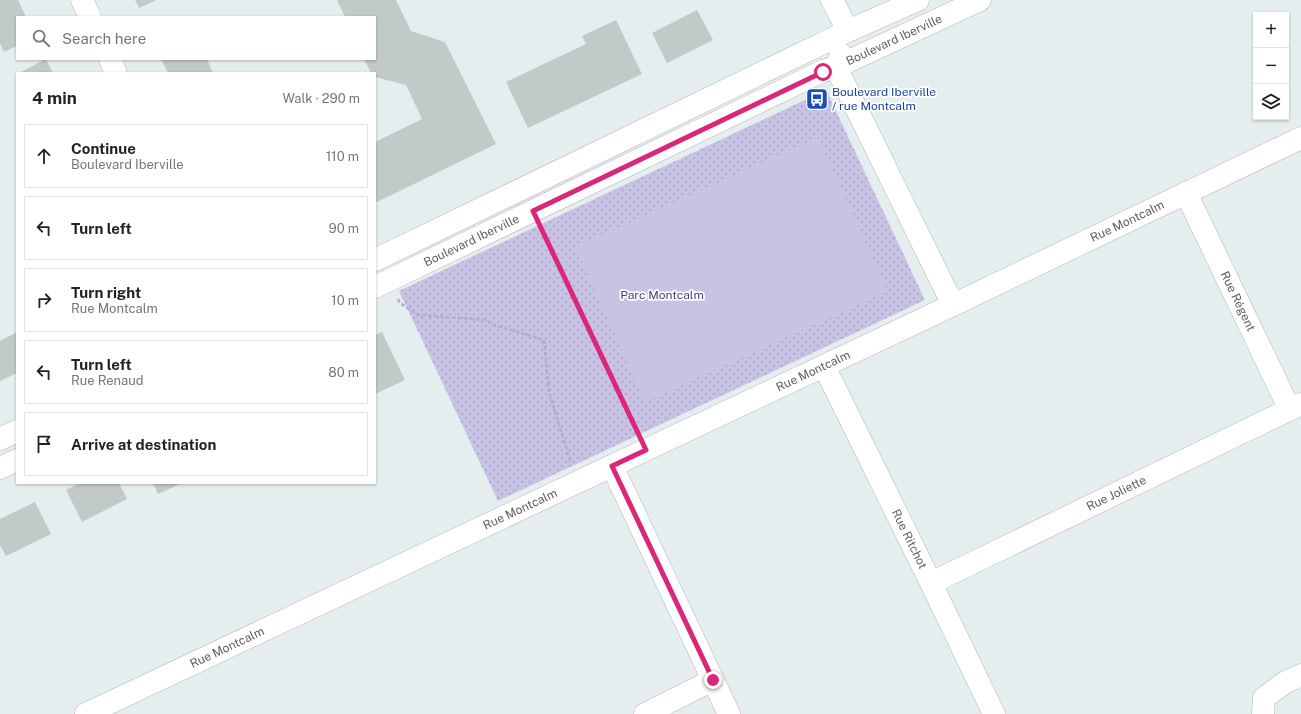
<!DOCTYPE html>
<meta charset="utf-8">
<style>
:root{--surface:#fff;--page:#f2f2f2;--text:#222;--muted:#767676;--line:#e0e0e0}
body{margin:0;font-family:"Public Sans",sans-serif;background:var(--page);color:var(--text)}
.controls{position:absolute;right:12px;top:12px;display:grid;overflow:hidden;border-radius:0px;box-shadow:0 1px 3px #0004}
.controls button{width:36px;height:36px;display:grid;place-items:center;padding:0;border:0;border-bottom:1px solid var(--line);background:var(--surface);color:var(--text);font:20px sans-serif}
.stop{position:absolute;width:12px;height:12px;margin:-9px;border:3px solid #db2777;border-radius:50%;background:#fff}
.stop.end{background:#db2777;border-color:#fff;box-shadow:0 1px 4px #0008}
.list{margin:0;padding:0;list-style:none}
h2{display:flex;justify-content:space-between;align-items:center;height:52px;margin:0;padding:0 16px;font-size:17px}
h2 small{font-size:13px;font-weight:400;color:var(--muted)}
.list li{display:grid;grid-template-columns:26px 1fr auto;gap:12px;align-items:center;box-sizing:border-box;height:64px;margin:0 8px 8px;padding:0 8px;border:1px solid var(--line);border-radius:0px}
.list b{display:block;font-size:15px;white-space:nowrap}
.list p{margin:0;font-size:13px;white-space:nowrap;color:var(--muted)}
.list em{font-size:13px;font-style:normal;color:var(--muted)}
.icon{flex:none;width:22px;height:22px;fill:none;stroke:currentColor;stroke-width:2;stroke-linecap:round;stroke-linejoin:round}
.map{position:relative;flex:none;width:1301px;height:714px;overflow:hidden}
.search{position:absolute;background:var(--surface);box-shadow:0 1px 3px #0004;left:16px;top:16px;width:360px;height:44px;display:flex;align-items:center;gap:10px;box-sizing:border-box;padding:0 14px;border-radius:0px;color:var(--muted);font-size:15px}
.panel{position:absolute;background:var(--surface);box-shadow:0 1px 3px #0004;left:16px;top:72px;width:360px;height:412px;border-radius:0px}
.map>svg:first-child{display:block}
</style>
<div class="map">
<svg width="1301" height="714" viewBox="0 0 1301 714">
<defs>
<pattern id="grass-dots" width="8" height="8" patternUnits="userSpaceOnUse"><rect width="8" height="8" fill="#c8c3e4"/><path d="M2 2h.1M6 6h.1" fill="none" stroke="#a6a2bc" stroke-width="1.8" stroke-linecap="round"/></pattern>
</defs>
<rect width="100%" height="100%" fill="#e5eeee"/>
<path fill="url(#grass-dots)" d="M826,90L925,300L498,501L399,291Z"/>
<path fill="#c8c3e4" d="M818,137L888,291L645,402L575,247Z"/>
<path fill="#c1cac8" d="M0,0H18L26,17H17V46L4,52L0,43Z
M135,0H156L139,8Z
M337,0H396L411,31L445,42L496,144L375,203V142L422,119L406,85L375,77V73H371L364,59H375V17H345Z
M697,10L713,40L667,63L652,33Z
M616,20L642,74L528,128L506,82L586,44L582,36Z
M46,59L53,73H19Z
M161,59H207L213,73H168Z
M17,332V373L0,381V341Z
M382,332L405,380L375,394V335Z
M80,483H119L127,499L82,522L66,490Z
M153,483H182L158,494Z
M35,502L51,534L6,556L0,545V519Z"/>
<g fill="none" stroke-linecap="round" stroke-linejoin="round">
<g stroke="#bbb5b6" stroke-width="23">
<g id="minor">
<path d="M82,0L90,17"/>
<path d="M832,0L848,31"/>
<path d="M841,54L836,67L953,305"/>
<path d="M110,59L116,73"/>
<path id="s1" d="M1186,193L1290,410"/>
<path d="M375,260L848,31L918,0"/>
<path id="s2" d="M375,287L823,71L836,67L980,0"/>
<path id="s3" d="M824,366L931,583L994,714"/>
<path d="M0,439L17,431"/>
<path d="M612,466L729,714"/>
<path d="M0,468L17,460"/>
<path id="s4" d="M931,583L1301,404"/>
<path id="s5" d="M86,714L953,305L1301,138"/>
<path d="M645,714L713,680"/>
<path d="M1263,714L1264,698L1284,683L1301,675"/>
</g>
</g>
<path stroke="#baa7d5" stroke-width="2.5" stroke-dasharray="4 2" stroke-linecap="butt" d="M542,230L637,432
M398,299L400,303L418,315L486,320L494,325L544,340L549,392L571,463"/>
<use href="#minor" stroke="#fff" stroke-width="22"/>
</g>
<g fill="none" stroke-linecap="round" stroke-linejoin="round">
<path stroke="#db2777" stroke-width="5" d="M713,680L612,466L646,450L533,211L823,72"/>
</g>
<defs>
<g id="bus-square" transform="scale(1.15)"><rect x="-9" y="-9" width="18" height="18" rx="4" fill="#1a4fb4" stroke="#fff"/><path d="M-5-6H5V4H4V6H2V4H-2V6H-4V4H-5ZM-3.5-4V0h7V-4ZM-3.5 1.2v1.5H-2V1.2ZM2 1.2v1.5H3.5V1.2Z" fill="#fff"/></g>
</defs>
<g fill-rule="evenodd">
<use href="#bus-square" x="817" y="99"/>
</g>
<g text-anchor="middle" stroke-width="3.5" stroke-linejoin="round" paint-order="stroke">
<g font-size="12" fill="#645d5f" stroke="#fff">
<text dy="4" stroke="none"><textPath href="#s2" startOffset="575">Boulevard Iberville</textPath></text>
<text dy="4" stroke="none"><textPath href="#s5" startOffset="1152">Rue Montcalm</textPath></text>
<text dy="4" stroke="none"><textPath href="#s2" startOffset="107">Boulevard Iberville</textPath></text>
<text dy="4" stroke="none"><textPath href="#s1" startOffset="120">Rue Régent</textPath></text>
<text dy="4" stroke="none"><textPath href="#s5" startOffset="804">Rue Montcalm</textPath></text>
<text dy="4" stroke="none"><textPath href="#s4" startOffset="206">Rue Joliette</textPath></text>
<text dy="4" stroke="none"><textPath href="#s5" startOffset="480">Rue Montcalm</textPath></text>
<text dy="4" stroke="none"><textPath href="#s3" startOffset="193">Rue Ritchot</textPath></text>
<text dy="4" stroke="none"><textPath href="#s5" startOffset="156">Rue Montcalm</textPath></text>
</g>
<g font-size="12" fill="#164399" stroke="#fff" text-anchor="start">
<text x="832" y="96">Boulevard Iberville<tspan x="832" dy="14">/ rue Montcalm</tspan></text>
</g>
<g font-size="12" fill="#4a3b85" stroke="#fff">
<text x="662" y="299">Parc Montcalm</text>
</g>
</g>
</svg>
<div class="controls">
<button>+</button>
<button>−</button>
<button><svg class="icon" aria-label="layers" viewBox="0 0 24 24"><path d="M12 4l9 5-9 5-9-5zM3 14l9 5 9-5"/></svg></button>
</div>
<div class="stop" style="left:823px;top:72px"></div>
<div class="stop end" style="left:713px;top:680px"></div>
<div class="search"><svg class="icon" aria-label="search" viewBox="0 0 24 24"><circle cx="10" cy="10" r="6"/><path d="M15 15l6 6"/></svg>Search here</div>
<section class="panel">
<h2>4 min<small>Walk · 290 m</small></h2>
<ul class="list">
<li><svg class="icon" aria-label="ahead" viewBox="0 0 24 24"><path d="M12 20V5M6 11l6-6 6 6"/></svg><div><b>Continue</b><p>Boulevard Iberville</p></div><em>110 m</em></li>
<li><svg class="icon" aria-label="left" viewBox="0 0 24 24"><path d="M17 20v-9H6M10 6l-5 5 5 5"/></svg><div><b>Turn left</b></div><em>90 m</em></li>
<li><svg class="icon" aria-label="right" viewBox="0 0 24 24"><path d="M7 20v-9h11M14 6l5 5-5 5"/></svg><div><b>Turn right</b><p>Rue Montcalm</p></div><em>10 m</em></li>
<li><svg class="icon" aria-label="left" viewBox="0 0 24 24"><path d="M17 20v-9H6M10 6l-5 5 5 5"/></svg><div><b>Turn left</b><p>Rue Renaud</p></div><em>80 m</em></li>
<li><svg class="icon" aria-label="arrive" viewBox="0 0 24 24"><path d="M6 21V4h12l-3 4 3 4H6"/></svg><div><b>Arrive at destination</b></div></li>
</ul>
</section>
</div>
